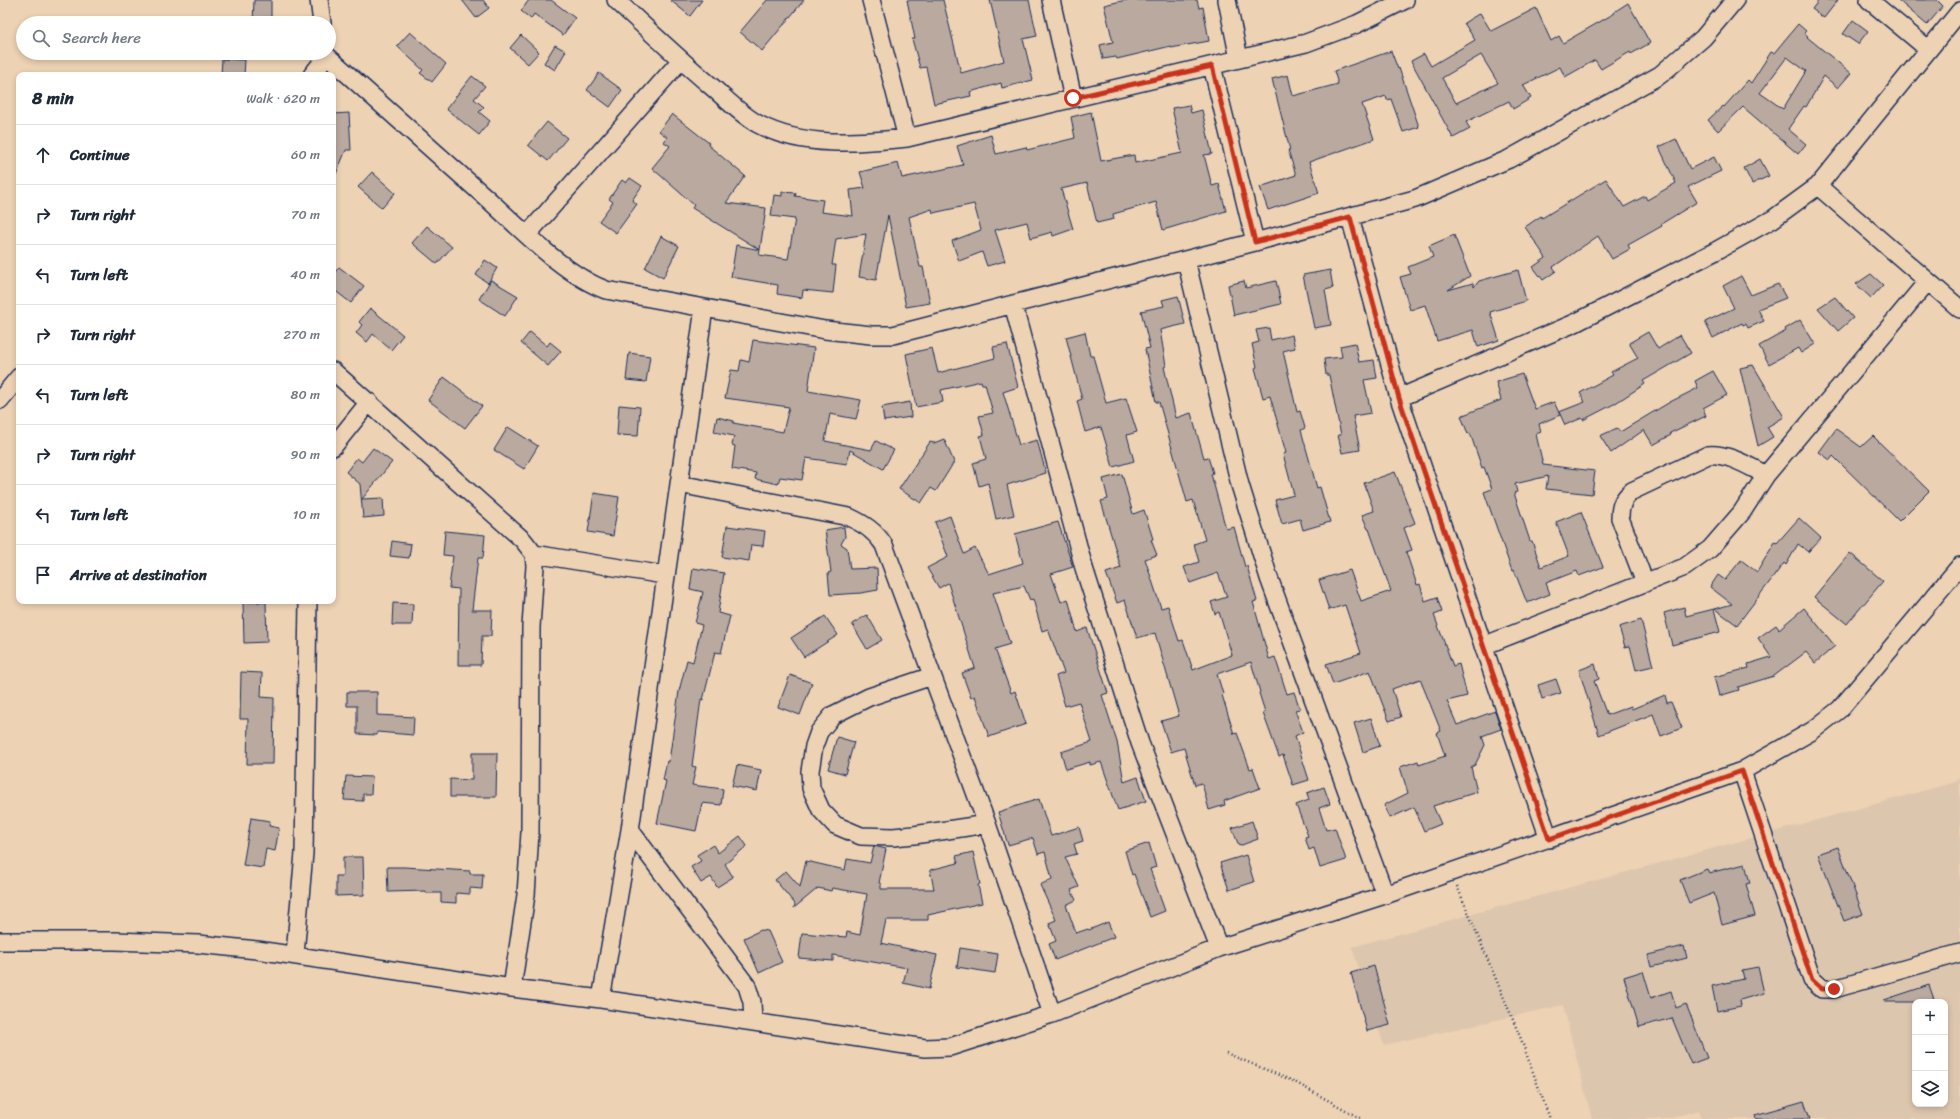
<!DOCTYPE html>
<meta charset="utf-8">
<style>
:root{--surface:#fff;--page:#f2f2f3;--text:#1f2937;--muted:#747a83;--line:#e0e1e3}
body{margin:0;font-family:Sriracha,sans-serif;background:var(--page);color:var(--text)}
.controls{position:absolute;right:12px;bottom:12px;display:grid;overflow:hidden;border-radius:8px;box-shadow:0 2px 6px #0003}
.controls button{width:36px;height:36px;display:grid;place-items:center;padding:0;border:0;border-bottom:1px solid var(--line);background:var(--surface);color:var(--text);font:20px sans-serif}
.stop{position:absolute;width:12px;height:12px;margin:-9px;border:3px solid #c8321e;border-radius:50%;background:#fff}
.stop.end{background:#c8321e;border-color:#fff;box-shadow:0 1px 4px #0008}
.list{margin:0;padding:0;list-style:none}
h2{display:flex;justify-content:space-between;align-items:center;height:52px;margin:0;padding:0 16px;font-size:17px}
h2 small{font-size:13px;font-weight:400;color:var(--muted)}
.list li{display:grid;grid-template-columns:26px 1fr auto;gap:12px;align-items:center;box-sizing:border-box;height:60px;padding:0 16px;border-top:1px solid var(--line)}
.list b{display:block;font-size:15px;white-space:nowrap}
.list em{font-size:13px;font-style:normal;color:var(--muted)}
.icon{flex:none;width:22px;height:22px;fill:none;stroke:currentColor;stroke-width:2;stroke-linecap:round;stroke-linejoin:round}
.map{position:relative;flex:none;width:1960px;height:1119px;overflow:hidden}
.search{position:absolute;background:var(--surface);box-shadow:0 2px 6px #0003;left:16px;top:16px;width:320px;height:44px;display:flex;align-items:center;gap:10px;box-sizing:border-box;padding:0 14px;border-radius:22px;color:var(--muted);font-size:15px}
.panel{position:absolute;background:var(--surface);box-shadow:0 2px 6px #0003;left:16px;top:72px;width:320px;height:532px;border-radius:8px}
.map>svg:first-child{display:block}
</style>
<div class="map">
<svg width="1960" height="1119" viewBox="0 0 1960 1119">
<rect width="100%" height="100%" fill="#edd2b4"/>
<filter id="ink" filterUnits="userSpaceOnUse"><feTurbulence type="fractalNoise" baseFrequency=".025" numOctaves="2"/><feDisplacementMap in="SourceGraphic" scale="8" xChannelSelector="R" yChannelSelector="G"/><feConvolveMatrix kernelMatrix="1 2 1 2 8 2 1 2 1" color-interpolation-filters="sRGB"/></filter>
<g filter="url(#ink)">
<path fill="#ddc6ae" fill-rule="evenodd" d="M1960,777V1119H1702L1699,1110L1667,1119H1592L1563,1005L1384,1045L1352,947L1956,782ZM1915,1002H1945V1104H1915Z"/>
<path fill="#b9a99f" stroke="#1b2f5e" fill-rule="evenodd" d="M254,0H271V23H253Z
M462,0H483L489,8L476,18Z
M529,0H551L575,18L563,35L534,14L531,19L521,11Z
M670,0H702L690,16Z
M767,0H804L762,51L740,32Z
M907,0H943L961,73L1004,61L990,0H1029L1037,36L1023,39L1033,80L1002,88L1001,83L970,92L971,96L934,104L926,67L920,68L912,39H915Z
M1126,0H1197L1199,8L1203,7L1209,41L1171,48V46L1117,59L1116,57L1103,59L1100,45L1113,42L1104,5Z
M1819,0H1838L1824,18L1812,9Z
M1898,0H1937L1943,6L1927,25Z
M1628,3L1650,43L1631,54L1630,52L1601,69L1595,60L1565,77L1560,67L1523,85L1531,98L1513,109L1509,101L1466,122L1470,129L1453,138L1411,61L1424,54L1431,66L1475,40L1464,23L1480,13L1491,31L1536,8L1551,41L1559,36L1563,43L1615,13L1614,12ZM1481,55L1498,83L1456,103L1442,78Z
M1853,20L1868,31L1858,44L1843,34Z
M1798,24L1806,31L1804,33L1808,36L1807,37L1851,73L1838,88L1824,76L1806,107L1804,106L1788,129L1806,144L1798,154L1743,107L1718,131L1708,120L1723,106L1724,107L1748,80L1751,83L1771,52L1774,53ZM1787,57L1806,71L1783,109L1760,93Z
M410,32L446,64L432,82L420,73L423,70L397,46Z
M521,35L539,52L528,64L510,48Z
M555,45L566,51L555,70L544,63Z
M1391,51L1398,69L1399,68L1419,127L1403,132L1391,99L1387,100L1386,96L1362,104L1374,139L1309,162L1319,193L1268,210L1260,187L1296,175L1288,150H1290L1272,79L1288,75L1293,96L1338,84L1334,71Z
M222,59L245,60L244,75H221Z
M599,73L622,90L610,107L587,90Z
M472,76L485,86L474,99L484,107L479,112L490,121L479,135L446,109Z
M1189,105L1191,113L1202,110L1212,154L1204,155L1212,186L1219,184L1226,211L1163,230L1156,202L1113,214L1114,219L1097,223L1087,183L1061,189L1073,229L1053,236L1052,232L1031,238L1027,222L995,230L1005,261L987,266L982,252L959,261L952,241L981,230L974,204L933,213L932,209L909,217L920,267H923L930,303L906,307L888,215L876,280L859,277L866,234L836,239L832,265H836L833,293L803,290L802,298L777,294L778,285L731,277L736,245L760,250L759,255L788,259L795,219L771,216L774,195L782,196V192L796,193L795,196L823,200L821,212L853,216L850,190L865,188L860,172L898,163L902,178L963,165L957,146L991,135L996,154L1026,147L1027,150L1075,138L1071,117L1091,112L1101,161L1134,155L1135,163L1182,153L1172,108Z
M349,113L351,150H346L333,181V114Z
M672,114L709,143L708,145L745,176L726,203L766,208L760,250L692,208L694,205L652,168L670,146L664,142L667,137L659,131Z
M547,122L567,138L548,161L528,145Z
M1676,139L1690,169L1714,157L1721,171L1688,187L1697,202L1661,224L1662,226L1628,245L1630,249L1612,259L1598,236L1553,267L1556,271L1543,280L1533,267L1546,258L1525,227L1541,216L1542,218L1606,179L1624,207L1645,196L1647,200L1676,183L1659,147Z
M1760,159L1769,176L1752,184L1744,168Z
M372,172L395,193L382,208L358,187Z
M630,178L642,186L632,200L637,204L616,233L599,221L613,202L609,199L622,180L626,183Z
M427,226L452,247L437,264L412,243Z
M1454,235L1470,276L1448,290L1473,283L1474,287L1479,281L1518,270L1526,301L1490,312L1499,340L1478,347L1473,330L1437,341L1425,305L1410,310L1400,277L1411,274L1408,267L1433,257L1429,246Z
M661,236L679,246L663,278L645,268Z
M485,260L497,268L488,283L476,275Z
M339,267L364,286L351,303L333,289V275Z
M1330,270L1333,288L1325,290L1331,325L1314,328L1303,275Z
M1871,274L1883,285L1871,298L1856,284Z
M1741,276L1751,295L1778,284L1786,298L1758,309L1764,321L1748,328L1746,324L1743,325L1742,323L1713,338L1705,322L1734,308L1723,286Z
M491,280L518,296L505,316L479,299Z
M1244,281L1246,288L1276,281L1281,304L1234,315L1228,285Z
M1178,296L1185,324L1160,330L1166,366L1164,367L1176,418L1191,413L1204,458L1208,457L1213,473L1211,474L1226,529L1234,527L1245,567L1247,566L1257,601L1253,602L1269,659L1275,657L1287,694L1294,692L1300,709L1295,710L1303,732L1295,736L1309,780L1293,785L1283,755L1279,757L1263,713L1265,712L1259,693L1260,692L1251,662L1217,674L1223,694L1222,695L1234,734L1237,733L1250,769L1253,768L1260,788L1224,801L1225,805L1209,810L1202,783L1195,785L1184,748L1171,752L1161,721L1179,716L1155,633L1137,638L1125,600L1117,603L1106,573L1121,568L1101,501L1108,499L1103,479L1122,474L1133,514L1144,510L1153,539L1151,540L1157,555L1145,559L1161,608L1168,606L1179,641L1183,640L1193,670L1232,655L1219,612L1215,614L1211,602L1227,597L1218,573L1190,583L1184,567L1199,562L1194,544L1205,540L1193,500L1187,502L1159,402H1156L1145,349L1150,348L1141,311L1164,306L1162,300Z
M1835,297L1853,318L1838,331L1818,308Z
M370,308L403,335L391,350L373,334L367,342L356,333L362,325L359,322Z
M1800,320L1815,344L1801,353L1798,348L1769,364L1759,346L1786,331L1785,329Z
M1269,328L1271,340L1292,335L1295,348L1283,351L1297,412L1300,411L1305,428L1301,430L1317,488L1320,487L1330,522L1303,530L1300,519L1282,524L1275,500L1294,495L1283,454L1286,453L1270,396L1263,398L1255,368L1257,367L1252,344L1259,342L1256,330Z
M530,332L547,346L550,342L561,351L548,366L521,343Z
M1085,332L1090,356H1093L1106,403L1126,398L1137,432L1127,435L1134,461L1113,467L1101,427L1085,432L1077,401L1082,399L1066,337Z
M1648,332L1658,349L1680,335L1691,353L1643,381L1645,384L1614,404L1583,420L1582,418L1565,425L1559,412L1585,402L1580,393L1613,375L1611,372L1638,358L1629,343Z
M753,340L814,348L808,391L861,400L856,419L830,414L825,441L871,450L876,441L894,450L883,469L850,450L847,464L806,458L802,480L780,477L778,484L755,479L756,473L732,469L735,446L732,445L734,436L714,432L717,417L734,421L733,423L783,432L789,407L725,398L731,370L739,371L741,360L749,362Z
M1355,343L1359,362L1374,360L1377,378L1364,380L1371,413L1353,416L1360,450L1342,453L1338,435H1341L1329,375H1326L1324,359L1342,357L1340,346Z
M1007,344L1018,387L1003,392L1019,445L1037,440L1046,473L1007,485L1014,515L996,519L988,483L979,486L973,463L986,459L980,436L984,435L979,416L993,413L985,384H982L981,381L941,390L943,402L916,407L906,354L932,348L938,373L995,358L993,347Z
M629,353L650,356L646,382L626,380Z
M1753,365L1784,417L1767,427L1773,437L1758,446L1740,368Z
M1713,371L1727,395L1703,408L1706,416L1670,433L1671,435L1653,445L1644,430L1611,453L1600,436L1617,428L1620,432L1670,402L1698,388L1695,381Z
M1522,374L1535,409L1554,402L1560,415L1539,424L1541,432L1536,434L1543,465L1595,471L1592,494L1546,489L1548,476L1515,484L1517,492L1514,493L1530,541H1532L1541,567L1569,556L1556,522L1581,512L1603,567L1579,576L1577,571L1546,583L1550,594L1527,603L1514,570L1512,571L1484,492L1492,489L1484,467L1482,468L1470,433L1468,434L1461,416L1501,400L1496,382Z
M444,377L482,406L465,428L428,400Z
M910,402L911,417L884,421L882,407Z
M619,405L640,407L638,436L617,435Z
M508,427L538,446L524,469L494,450Z
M1836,429L1861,447L1873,436L1929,491L1899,521L1833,456L1830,460L1819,452Z
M944,439L954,462L936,491L931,488L921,503L899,489L930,442L934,443Z
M373,448L392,462L362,499L383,498L384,516L363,518L360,484L346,472L357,458L362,462Z
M1395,472L1415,523L1404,528L1412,550L1406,552L1417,585L1420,584L1425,601L1437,597L1442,612L1434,615L1453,666L1459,664L1467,696L1447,701L1457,725L1495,711L1501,729L1482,736L1485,745L1475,765L1471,767L1477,792L1433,806L1441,824L1424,831L1414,807L1390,818L1384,805L1408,793L1400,767L1418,761L1419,765L1445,756L1437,733L1441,731L1420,679L1392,689L1401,717L1389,721L1370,671L1333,684L1326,664L1361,653L1345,605L1329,610L1319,580L1350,570L1361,601L1391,591L1369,529H1368L1362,515L1374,511L1364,483Z
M594,493L619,497L613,536L588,532Z
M950,516L964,554L975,548L989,574L1023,563L1015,534L1058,522L1073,567L1051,574L1061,602L1068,599L1077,632L1087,628L1108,693L1102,695L1117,742L1124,782L1138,777L1146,801L1118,810L1101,762L1090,765V762L1066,769L1061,752L1092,742L1079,702L1065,706L1056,676L1064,673L1048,629L1042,631L1033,599L1030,600L1024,586L993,593L1010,644L995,649L1011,693L1015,691L1026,724L989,737L975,696L971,698L962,673L975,668L948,583L939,588L927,568L948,557L935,522Z
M1799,518L1821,538L1808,552L1798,544L1786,565L1784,563L1737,625L1715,609L1732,604L1710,587L1718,575L1725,580L1741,560L1757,572L1775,542L1777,543Z
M727,526L765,531L763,546L751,545L749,561L722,557Z
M844,527L845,537L841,544L847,548L850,569L877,568L878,590L861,593L830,595L828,573L831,572L825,530Z
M445,531L485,535L483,558H478L472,610H492L491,636H482L481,665H458L459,589L449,588L453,556L443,555Z
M392,541L411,544L409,558L390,556Z
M1850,553L1883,581L1847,624L1814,597Z
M693,568L724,573L718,613L730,616L721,653L715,652L703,700L701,699L692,766L696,767L692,785L723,789L721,805L702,803L696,831L657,823L666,781L663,780L667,761H669L679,691L687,660L693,662L702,625L695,623L703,592L690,589Z
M243,602H266L267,642L244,643Z
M393,603L413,604L412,625H392Z
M1684,607L1686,616L1714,609L1720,632L1672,645L1664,613Z
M1804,608L1835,646L1815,663L1806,652L1774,676L1738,687L1739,690L1719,696L1714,677L1749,668L1748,664L1771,657L1758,638L1776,625L1779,629Z
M867,615L882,640L867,649L852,624Z
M825,616L838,635L804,657L791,638Z
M1641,620L1653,666L1636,670L1630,646L1625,647L1619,627Z
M1595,664L1599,679L1594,681L1607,715L1631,706L1632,709L1665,695L1667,703L1671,702L1682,728L1661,736L1653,714L1599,735L1579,670Z
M241,672L262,673L261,697L274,698L273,764H247L248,719H240Z
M790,675L812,683L800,715L778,707Z
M1556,679L1561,693L1542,699L1538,685Z
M347,692H377V715L414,717L413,735L377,732V735L357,734V706H347Z
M1371,718L1380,746L1363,752L1354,723Z
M837,737L854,742L845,774L828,769Z
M472,753H497L496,797H450V779L472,780Z
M737,765L761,770L757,791L732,786Z
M346,776L372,777L371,794H363V801L344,800Z
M1324,787L1330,804L1319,808L1326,830L1335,828L1346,860L1320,868L1314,848L1309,850L1305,837L1308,836L1296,805L1309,800L1307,793Z
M1039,799L1051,836L1079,827L1083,841L1074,844L1077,854L1065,857L1079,887L1071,890L1076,900L1066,905L1076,933L1088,929L1089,930L1108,922L1114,937L1055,960L1049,944L1056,941L1049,923L1056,920L1040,885L1052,879L1045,852L1038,854L1033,838L1008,845L998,812Z
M251,818L270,821L269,826L279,828L275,851L266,849L263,868L243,865Z
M1252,821L1258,839L1239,846L1232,828Z
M740,836L747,846L725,864L733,877L717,887L711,877L701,883L691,867L701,861L697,855L713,845L718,853Z
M1149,843L1156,867L1150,869L1165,911L1150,917L1134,874L1132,875L1125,851Z
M874,846L886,849L879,883L881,884V889H934L930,870L958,863L956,856L973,852L980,884L978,885L982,903L928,915V920H886L881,943L937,955L929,989L903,983L907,968L833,955V961L799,958L802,933L846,937L847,932L860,935L867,894L832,888L831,891L818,888L794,908L795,904L775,880L786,871L800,887L806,861L845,870L847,859L870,863Z
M1838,847L1863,914L1844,921L1818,854Z
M1246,855L1254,882L1229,890L1220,863Z
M343,857H363L364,895L336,896V876H343Z
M1745,864L1750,883L1746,884L1755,916L1722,925L1714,893L1689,903L1680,880L1707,869L1709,873Z
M387,867H404L470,871V874H483L482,889L470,888V894L456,893V903L441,902V893H426V891L388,892Z
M761,930L768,931L782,962L759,973L744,938Z
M1684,946L1687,958L1651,967L1648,955Z
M960,948L998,954L995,973L957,967Z
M1374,966L1390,1025L1367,1031L1351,973Z
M1758,967L1764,993L1740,1000L1741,1006L1717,1011L1712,986L1744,979L1742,970Z
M1643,971L1651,998L1671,991L1676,1008L1686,1004L1707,1058L1691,1064L1672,1018L1639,1027L1624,977Z
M1929,985L1935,1002H1885L1884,1000Z
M1804,1101L1810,1119H1756L1755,1115Z"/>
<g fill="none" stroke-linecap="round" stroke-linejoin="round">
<g stroke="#1b2f5e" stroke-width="20">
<path id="minor" d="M319,0L322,23
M616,0C647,29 678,58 711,86C725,98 740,114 758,124C802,148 859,143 907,138L1306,43L1357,24L1405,0
M871,0L907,138
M1051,0L1073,98
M1227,0L1239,59
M1869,0L1928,49
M326,55C381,104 436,153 491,202C523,231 565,275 606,290L825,330L871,335H893L1255,242L1415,199L1509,159L1660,75L1703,38L1735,0
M1212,66L1255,242
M312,75L320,65L325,53
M1818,186L1960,309
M1350,217L1399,398L1549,839
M527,235L681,60
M1186,260L1240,485L1269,578L1385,895
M1013,304L1084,568L1140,743L1219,948
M333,371L523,540L534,554L664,575
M1399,398L1575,323L1714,252L1773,219L1818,186L1960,11
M0,400L19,377
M333,447L369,402
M679,484L849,517C864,524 875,531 884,545L987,824L1052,1014
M1645,583L1620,518C1620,505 1623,499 1632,491L1708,455C1728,453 1748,466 1766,475
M1483,646L1685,567L1710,549L1742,512L1766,475L1927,282
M932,676L869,697L833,715L819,732L814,746L810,771L811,788L821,810L835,825L861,836L893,837L914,835L987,824
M1742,771L1812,980L1822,989H1834L1960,953
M630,830L747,986L752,1002L753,1022
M0,941H115L198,944L257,950L512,988L601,999L925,1048L950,1047L1052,1014L1219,948L1385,895L1742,771L1812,731L1840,709L1960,566
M295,954L304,853L308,601
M512,988L526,895L530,832L531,627L535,566L534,554
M601,999L630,830L704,308"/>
</g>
<path stroke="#1b2f5e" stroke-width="2.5" stroke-dasharray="1 3" stroke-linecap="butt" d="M1457,886L1521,1039L1550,1119
M1226,1053L1293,1081L1362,1119"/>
<use href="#minor" stroke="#edd2b4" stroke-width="17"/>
</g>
</g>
<g fill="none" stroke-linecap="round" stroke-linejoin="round" filter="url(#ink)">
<path stroke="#c8321e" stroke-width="5" d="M1073,98L1212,66L1255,242L1350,217L1399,398L1549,839L1742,771L1812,980L1822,989H1834"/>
</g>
</svg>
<div class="controls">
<button>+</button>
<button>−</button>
<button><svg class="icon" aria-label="layers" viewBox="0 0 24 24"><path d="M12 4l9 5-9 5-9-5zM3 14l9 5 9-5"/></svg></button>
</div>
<div class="stop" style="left:1073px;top:98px"></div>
<div class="stop end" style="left:1834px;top:989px"></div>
<div class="search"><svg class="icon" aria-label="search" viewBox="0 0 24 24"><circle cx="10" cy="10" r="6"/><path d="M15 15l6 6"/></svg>Search here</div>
<section class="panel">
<h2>8 min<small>Walk · 620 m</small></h2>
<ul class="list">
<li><svg class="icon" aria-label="ahead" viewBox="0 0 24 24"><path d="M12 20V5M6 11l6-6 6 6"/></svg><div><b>Continue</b></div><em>60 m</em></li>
<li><svg class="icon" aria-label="right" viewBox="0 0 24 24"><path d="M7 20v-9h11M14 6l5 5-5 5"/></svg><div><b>Turn right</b></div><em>70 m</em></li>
<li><svg class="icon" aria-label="left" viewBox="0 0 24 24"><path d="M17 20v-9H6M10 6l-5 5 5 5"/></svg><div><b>Turn left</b></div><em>40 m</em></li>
<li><svg class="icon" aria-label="right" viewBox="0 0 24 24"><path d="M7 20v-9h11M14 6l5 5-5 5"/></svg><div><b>Turn right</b></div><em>270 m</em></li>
<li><svg class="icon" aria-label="left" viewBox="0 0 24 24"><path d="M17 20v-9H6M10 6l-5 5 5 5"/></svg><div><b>Turn left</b></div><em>80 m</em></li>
<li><svg class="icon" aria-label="right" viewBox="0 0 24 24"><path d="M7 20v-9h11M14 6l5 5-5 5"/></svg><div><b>Turn right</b></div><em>90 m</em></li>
<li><svg class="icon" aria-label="left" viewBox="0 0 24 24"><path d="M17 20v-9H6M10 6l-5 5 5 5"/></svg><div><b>Turn left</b></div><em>10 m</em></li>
<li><svg class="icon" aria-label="arrive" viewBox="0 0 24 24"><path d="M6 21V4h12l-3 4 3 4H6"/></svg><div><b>Arrive at destination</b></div></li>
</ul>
</section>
</div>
